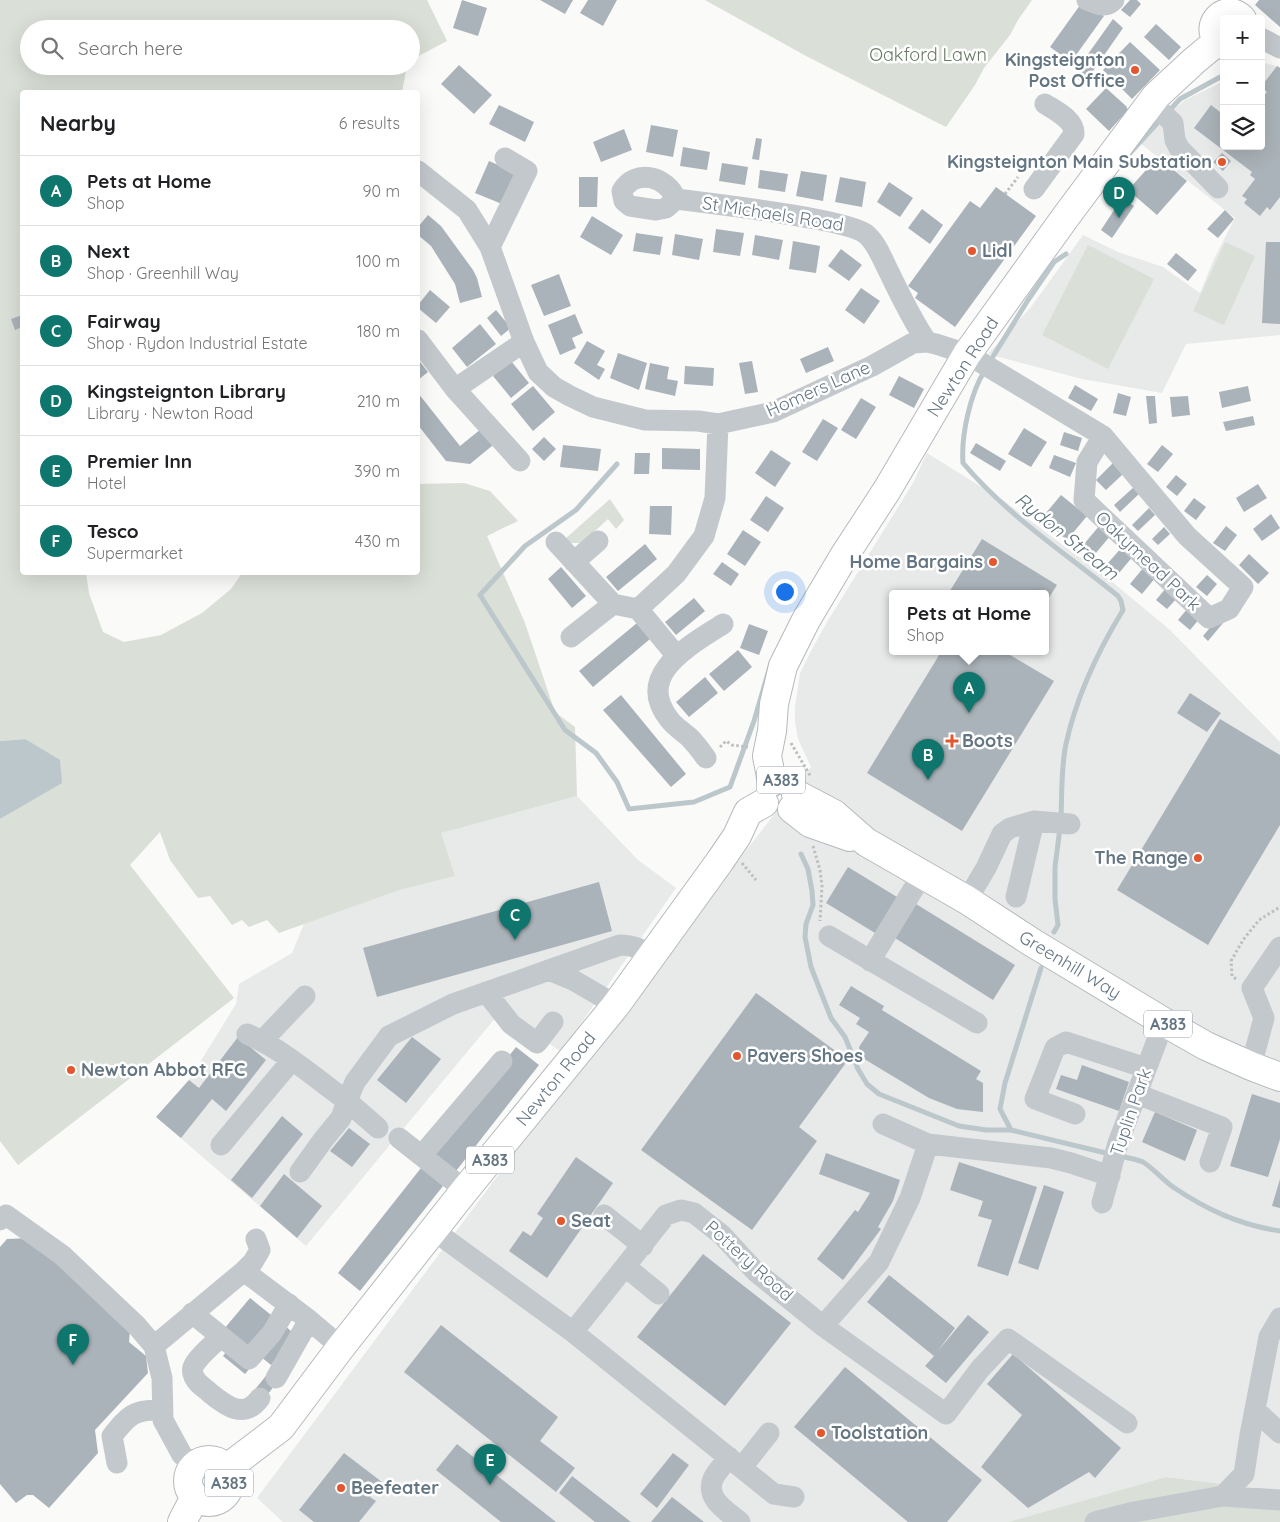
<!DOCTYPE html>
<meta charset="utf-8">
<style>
:root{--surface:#fff;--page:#f2f2f2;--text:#202124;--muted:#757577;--line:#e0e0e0;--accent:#0f766e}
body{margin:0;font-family:Quicksand,sans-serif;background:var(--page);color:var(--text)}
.controls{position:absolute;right:15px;top:15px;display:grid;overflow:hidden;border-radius:5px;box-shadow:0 5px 20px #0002}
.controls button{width:45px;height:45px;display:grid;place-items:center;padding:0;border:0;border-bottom:1px solid var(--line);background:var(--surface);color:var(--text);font:25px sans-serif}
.you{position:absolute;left:784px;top:591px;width:18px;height:18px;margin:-12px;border:4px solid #fff;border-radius:50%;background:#1a73e8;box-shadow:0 0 0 8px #1a73e833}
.badge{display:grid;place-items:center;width:32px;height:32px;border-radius:50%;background:var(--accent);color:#fff;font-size:16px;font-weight:700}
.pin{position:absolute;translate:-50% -41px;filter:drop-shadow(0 1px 2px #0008)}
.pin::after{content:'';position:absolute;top:26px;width:18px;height:15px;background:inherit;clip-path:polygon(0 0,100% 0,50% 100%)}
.popup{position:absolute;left:889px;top:590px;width:160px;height:65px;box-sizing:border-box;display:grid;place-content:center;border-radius:5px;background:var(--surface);filter:drop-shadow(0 1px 4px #0005);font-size:16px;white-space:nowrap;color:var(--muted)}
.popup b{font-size:19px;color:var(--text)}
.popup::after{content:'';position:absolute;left:50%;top:100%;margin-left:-10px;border:10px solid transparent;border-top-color:var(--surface)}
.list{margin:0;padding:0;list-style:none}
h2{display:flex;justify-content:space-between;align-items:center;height:65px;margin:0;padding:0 20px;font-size:21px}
h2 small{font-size:16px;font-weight:400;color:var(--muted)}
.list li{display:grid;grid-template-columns:32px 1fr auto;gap:15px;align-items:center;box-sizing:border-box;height:70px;padding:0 20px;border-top:1px solid var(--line)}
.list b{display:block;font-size:19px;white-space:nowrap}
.list p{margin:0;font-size:16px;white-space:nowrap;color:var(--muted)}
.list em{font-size:16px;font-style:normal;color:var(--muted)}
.icon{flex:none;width:28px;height:28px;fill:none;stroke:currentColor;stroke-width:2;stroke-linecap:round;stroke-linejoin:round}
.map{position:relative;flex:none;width:1280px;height:1522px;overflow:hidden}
.search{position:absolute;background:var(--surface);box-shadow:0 5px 20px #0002;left:20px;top:20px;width:400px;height:55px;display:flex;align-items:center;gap:12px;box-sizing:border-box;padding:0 18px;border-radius:28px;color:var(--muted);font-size:19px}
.panel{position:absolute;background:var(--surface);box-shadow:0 5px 20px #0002;left:20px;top:90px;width:400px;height:485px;border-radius:5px}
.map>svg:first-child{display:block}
</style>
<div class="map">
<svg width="1280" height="1522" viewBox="0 0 1280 1522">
<rect width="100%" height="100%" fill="#fafaf8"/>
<path fill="#e8e9e9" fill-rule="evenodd" d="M1261,62L1280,67V335L1186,344L1162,393L1082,379L988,354L1031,307L1083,235L1118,252L1163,267L1200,293L1213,261L1235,218L1140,143L1160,121L1185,100L1224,81V146H1261Z
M927,453L1004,501L1111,581L1169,629L1280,742V1491L1166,1477L1008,1522H283L257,1498L599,1040L811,767L798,739L795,722V707L800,673L811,651L827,622L913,483ZM893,594H1045V652H893Z
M577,796L638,860L676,888L561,1052L502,1010L306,1246L156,1117L189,1080L236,1004L239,984L292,953L304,924L400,890L455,876L440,833Z"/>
<path fill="#dadfd7" d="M0,0H427L447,41L411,60V29H29V66H407L402,92H22V572L86,573L89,593L103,632L124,642L161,635L202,613L231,589L242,573L418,572V484L464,483L490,491L518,521L487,536L525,623L555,712L575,727L577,796L441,833L455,876L400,890L279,933L267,920L249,927L242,920L232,925L210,896L198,898L170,860L160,832L130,865L234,998L18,1165L0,1141V819L62,782L25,739L0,741Z
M705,0H1032L1018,20L1010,35L984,68L975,85L946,127L806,56Z
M1225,242L1255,256L1224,325L1193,311Z
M1088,245L1154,279L1108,369L1042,335Z
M610,499L624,520L616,529L608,519L582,543H571L565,539Z
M1166,1477L1280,1491V1522H1008Z"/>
<path fill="#bbc7cb" d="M25,739L60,760L62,783L0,819V741Z"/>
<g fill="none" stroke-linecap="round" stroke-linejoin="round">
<path stroke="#bbc7cb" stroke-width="5" d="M1168,112L1180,99L1224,75
M1129,154L1162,118
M989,363L1028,300L1054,262L1066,254
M985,370C970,394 961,435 963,463C1008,516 1064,552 1118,596L1121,601L1123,610C1098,651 1076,698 1066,744C1061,767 1062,794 1061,817
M617,464L576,510L525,546L480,595L565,730L596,753L617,782L629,809L694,802L730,787L754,721L771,663
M801,854L808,869L812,891L813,905L806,924L805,937L811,967L831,1018L845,1037L858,1069L867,1084L879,1094L959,1126L986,1130H1011
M1054,932L1058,925L1055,899V867L1060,828
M1041,968L1005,1083L1000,1109L1011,1130L1110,1154
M1120,1156C1127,1158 1137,1159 1143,1162C1154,1169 1163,1180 1173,1187C1207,1210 1240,1225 1280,1231"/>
</g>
<path fill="#aab3b9" d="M462,0L487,8L478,36L453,28Z
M540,0H573L565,14Z
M588,0H617L603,26L580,13Z
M1130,0H1137L1141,4L1130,17L1121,10Z
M1259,0H1280V27L1255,5Z
M1083,1L1104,16L1071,62L1050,47Z
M1113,19L1123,28L1084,84L1073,75Z
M1156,24L1181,47L1169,60L1144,37Z
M1130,42L1160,70L1132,99L1103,70Z
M459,65L492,95L474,114L441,84Z
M1277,66L1280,68V197L1270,210L1267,207L1260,216L1244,203L1247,199L1242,196L1255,179L1250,175L1252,172L1194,128L1211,105L1220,112L1224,108V146H1261V99L1267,92L1261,87Z
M1106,88L1126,106L1128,110L1109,131L1086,109Z
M499,105L534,122L525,142L489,124Z
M651,125L678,130L673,157L646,152Z
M624,129L632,150L601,162L593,142Z
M756,138L762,139L759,160L752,159Z
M683,147L710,152L707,170L680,166Z
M1222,153L1231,161L1223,171L1213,162Z
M1158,157L1187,181L1157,215L1128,190Z
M489,161L516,173L502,204L475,193Z
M722,163L748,167L745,185L719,181Z
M760,170L788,174L785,192L758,188Z
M801,171L827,175L823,201L796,196Z
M579,177H598L597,207H579Z
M840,177L866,182L862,207L835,202Z
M889,182L913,198L900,217L877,202Z
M996,187L1036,216L955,327L915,298L918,293L908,286L970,201L980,208Z
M1122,198L1134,206L1112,238L1101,230Z
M922,209L943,225L930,244L908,228Z
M1225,210L1234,219L1218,238L1207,229Z
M428,215L441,226L473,270L477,278L482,297L460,303L455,284L431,246L418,235V227Z
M592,216L623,235L611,255L580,237Z
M716,229L744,233L740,256L713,252Z
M636,233L663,237L660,255L633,251Z
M675,234L703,239L699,260L672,255Z
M755,235L783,240L779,260L752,255Z
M793,241L820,246L816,273L789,269Z
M1266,242H1280V324L1262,323Z
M841,249L862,265L849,281L828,266Z
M1176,253L1197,270L1188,281L1167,264Z
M559,274L571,306L544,316L531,285Z
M861,288L880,301L864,324L845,310Z
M430,290L450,307L436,323L418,308V305Z
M496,310L511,328L501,336L487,318Z
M575,314L583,333L572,338L576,348L560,355L548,325Z
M22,315V327L15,330L11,319Z
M480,324L496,344L467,367L452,348Z
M587,341L605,351L597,365L605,369L599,380L574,363Z
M828,347L834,361L806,373L800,359Z
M618,353L647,363L639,390L610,378Z
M418,359L428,372L418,380Z
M511,361L529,383L511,398L493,376Z
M752,361L758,392L745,394L739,363Z
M650,363L669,367L667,379L678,381L675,396L645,389Z
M685,366L714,368L713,386L684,384Z
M899,376L924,389L914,408L889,395Z
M1075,385L1098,399L1091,411L1068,398Z
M533,386L555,412L533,431L511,404Z
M1248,386L1251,401L1222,408L1219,392Z
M418,393L460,446L486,425L498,441L470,464L446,461L418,425Z
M1118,393L1131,397L1126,416L1113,413Z
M1146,396H1155L1157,423L1149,424Z
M1188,396L1190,415L1172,417L1170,397Z
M861,398L876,407L856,439L841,430Z
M1253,416L1255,425L1226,431L1223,422Z
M823,419L838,428L817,461L802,452Z
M1024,428L1047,442L1031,467L1008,454Z
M1064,432L1082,438L1078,451L1060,445Z
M544,437L556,449L544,461L532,449Z
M976,443L1006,461L1000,471L970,453Z
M563,445L601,449L598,471L560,467Z
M1162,445L1173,454L1158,472L1147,464Z
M662,448L700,449V470L662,469Z
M771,450L791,463L775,487L755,473Z
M635,453H650L649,474H634Z
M1054,455L1076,463L1070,477L1049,468Z
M1113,463L1123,474L1106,490L1096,480Z
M1176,475L1187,484L1177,496L1166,487Z
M1258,484L1267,498L1244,512L1236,498Z
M1134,487L1140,493L1120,512L1114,505Z
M1061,495L1087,516L1067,540L1041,519Z
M766,496L784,508L768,532L750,520Z
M1194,498L1206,507L1196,520L1184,511Z
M650,506H672L671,535L649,534Z
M1149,508L1155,515L1138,531L1132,525Z
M1271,514L1280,528L1262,541L1253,529Z
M1100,525L1111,535L1095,554L1084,544Z
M1226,526L1237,535L1225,551L1213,543Z
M1164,527L1170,534L1158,545L1152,539Z
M743,530L761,542L745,566L727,554Z
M982,539L1057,585L1045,604V594H948Z
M645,544L657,559L618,591L606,577Z
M1123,546L1134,555L1119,573L1108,563Z
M1249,554L1269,573L1258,584L1239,565Z
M722,562L739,574L731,586L713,574Z
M561,567L586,596L572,608L548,579Z
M1144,567L1156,577L1142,594L1130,584Z
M1207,575L1217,584L1207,596L1196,587Z
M1166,588L1178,597L1167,609L1156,600Z
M694,598L705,611L676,635L665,622Z
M1188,608L1200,618L1190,630L1178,620Z
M1218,618L1223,623L1208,641L1203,636Z
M637,623L650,639L593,687L579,671Z
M749,624L768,631L759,655L740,648Z
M738,650L752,667L724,691L709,674Z
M941,652H1005L1054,681L962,831L867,773Z
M705,677L718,693L689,717L676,702Z
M1190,693L1221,713L1207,732L1177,713Z
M621,695L686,774L671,787L603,710Z
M1220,719L1280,755V825L1208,945L1117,890Z
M848,867L897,897L875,933L826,903Z
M599,882L612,931L377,997L363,948Z
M916,904L1015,965L993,1000L895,938Z
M851,986L884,1006L882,1010L981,1071L976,1079L983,1083V1112L957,1109L929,1098L861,1057L859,1047L869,1032L856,1024L860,1018L839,1005Z
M756,993L848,1060L799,1127L817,1141L752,1230L641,1150Z
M238,1037L266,1060L226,1111L212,1099L181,1138L156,1117L189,1080L199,1088Z
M412,1037L441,1059L406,1103L377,1080Z
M516,1047L539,1065L456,1171L433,1153Z
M1082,1065L1129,1082L1119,1111L1056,1089L1061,1075L1077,1080Z
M1252,1094L1280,1103V1139L1268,1177L1230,1166Z
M1155,1112L1197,1130L1185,1161L1142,1142Z
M282,1116L303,1134L252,1198L231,1180Z
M349,1128L370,1144L352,1167L330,1151Z
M826,1153L900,1180L893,1201L878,1227L881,1229L843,1280L817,1259L855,1210L858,1212L870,1193L819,1174Z
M576,1157L613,1183L547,1278L509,1251L523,1231L531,1236L543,1218L537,1214Z
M959,1162L1037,1187L1008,1276L977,1266L992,1220L978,1216L983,1201L950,1190Z
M421,1168L443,1186L360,1291L338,1273Z
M284,1174L322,1206L297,1238L260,1206Z
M1280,1179V1208L1272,1206Z
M1044,1185L1064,1192L1038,1270L1018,1263Z
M29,1238L130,1330L129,1342L146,1356L148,1373L95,1430L98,1453L49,1508L33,1495H27L16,1503L0,1484V1247L7,1239Z
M703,1254L791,1323L725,1406L637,1337Z
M889,1275L955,1328L937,1352L968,1315L989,1332L946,1383L925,1366L934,1356L867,1302Z
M250,1298L296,1335L271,1365L260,1356L245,1374L223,1356L237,1339L224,1329Z
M441,1325L558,1417L540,1441L575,1468L556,1492L404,1372Z
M1013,1354L1121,1448L1095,1478L1089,1472L1028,1508L981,1467L1022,1415L987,1384Z
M845,1367L982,1480L947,1522H908L794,1427Z
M269,1372L279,1380L263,1400L253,1392Z
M457,1444L556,1522H501L436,1470Z
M344,1453L382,1482L370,1497L376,1501L359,1522H314L299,1510Z
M673,1453L689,1465L657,1508L640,1494Z
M572,1476L631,1522H595L559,1493Z
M672,1497L704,1522H651Z"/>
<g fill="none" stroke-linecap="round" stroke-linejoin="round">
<g stroke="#b5babe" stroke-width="30">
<path id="major" d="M1224,45C1199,31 1224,0 1242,19
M772,782L767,756L772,731L774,704L783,666L806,620L844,556L887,490L967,354L1067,215L1156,96L1195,60L1218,41
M796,794L834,814L866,842L967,900L1033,943L1164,1022L1206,1046L1251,1066L1280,1077
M792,809L810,823L850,837
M188 1481a21 21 0 1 1 42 0a21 21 0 1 1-42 0Z
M226,1469L281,1427L341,1347L465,1190L616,1005L720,861L737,836L748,812L764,803
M182,1522L195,1497"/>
</g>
<path stroke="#bbbfc2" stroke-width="3" stroke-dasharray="2.5 2.5" stroke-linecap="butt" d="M1005,194L1018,177
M791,743L811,777
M720,747L726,741L732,745L748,747
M813,846L820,870L822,886L820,921
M742,863L756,880
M1236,979L1232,976L1231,961L1243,940L1259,920L1280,907"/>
<path stroke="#c3c8cc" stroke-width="21" d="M1087,0C1097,4 1105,9 1114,0
M1261,38L1280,48
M1151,102L1173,123L1175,140L1179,148L1218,188
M418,171L467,210L490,247L524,342L538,372L554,387L570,396L593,407L645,420L698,421L718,424L773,412L872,366L913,343L927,342L936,344L967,354L1103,436L1187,536L1243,587L1229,609L1209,618L1084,500L1087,462L1103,436
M1034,189L1074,134C1075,120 1056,111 1045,104
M676,199C667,176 635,168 622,191L624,201L630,206L656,210L666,208L676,199C706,203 851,219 867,235C878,245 883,261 890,274C901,297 912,320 927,342
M490,247L527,171L505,158
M418,340L455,389L520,461
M455,389L524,342
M556,542L613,604L638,609L676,655
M574,562L598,541
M638,609L676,574L704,536L715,498L718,424
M571,637L613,604
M706,758C701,751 695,743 689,737C682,731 674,726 669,719C634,674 691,645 723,624
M1016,897L1034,821
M967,900L986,868L1002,834L1010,828L1034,821L1070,824
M829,936L977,1023
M870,961L914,888L923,876
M549,970L620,945C633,945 641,949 652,956
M486,992L511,1024L537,1043L553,1022
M247,1034C284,1050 315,1078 347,1101L355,1082L389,1036L453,1004L549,970L573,980L616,1005
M262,1041L305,996
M1251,1066L1264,1018L1252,988L1280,947
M1137,1094L1222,1127L1210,1162
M1075,1114L1035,1099L1055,1048L1066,1042L1146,1068
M883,1124L928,1144L1051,1158L1071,1163L1110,1176
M399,1138L465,1190
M221,1145L292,1060
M422,1155L502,1061
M300,1172L323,1140L341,1118L347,1101L378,1128
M1102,1203L1118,1143L1164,1022
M604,1215L643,1246
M0,1220L6,1215L62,1255L137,1326L154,1346L162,1378L163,1420L182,1455L195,1465
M433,1230L573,1332L774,1494L794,1497
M256,1239L260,1250L253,1262L244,1271L309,1320L341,1347
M626,1267L659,1294
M192,1313L249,1359L272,1333L289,1304
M823,1326L946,1414L980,1369L1008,1339L1127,1423
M573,1332L666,1215L681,1210L694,1213L722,1235L755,1271L823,1326L879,1262L910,1198L928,1144
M221,1337C213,1344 199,1356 194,1365C191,1370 193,1376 196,1380C199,1385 206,1389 210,1393C226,1406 244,1420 260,1398
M154,1346L244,1271
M276,1378L309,1320
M1255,1410L1280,1433
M729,1457C724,1464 716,1472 713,1479C705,1499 727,1511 740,1522
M117,1463L112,1436C129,1415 134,1409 162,1410
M742,1467L769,1433
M1223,1496L1280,1500
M1095,1522L1134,1512L1223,1496L1244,1474L1250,1435L1269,1337L1280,1318"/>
<use href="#major" stroke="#fff" stroke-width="28"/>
</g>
<g fill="#e4572e" stroke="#fff" stroke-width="2">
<circle cx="1135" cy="70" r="5"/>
<circle cx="1222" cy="162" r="5"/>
<circle cx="972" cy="251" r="5"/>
<circle cx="993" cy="562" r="5"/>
<path d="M949.5 733.5h5v5h5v5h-5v5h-5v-5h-5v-5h5z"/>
<circle cx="1198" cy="858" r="5"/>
<circle cx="737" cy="1056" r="5"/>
<circle cx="71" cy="1070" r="5"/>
<circle cx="561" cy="1221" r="5"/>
<circle cx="821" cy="1433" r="5"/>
<circle cx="341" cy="1488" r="5"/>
</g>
<g text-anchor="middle" stroke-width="5" stroke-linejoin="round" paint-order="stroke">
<g fill="#fff" stroke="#939fa8" stroke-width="1">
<rect x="757" y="766.5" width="48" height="27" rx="4"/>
<rect x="1144" y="1010.5" width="48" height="27" rx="4"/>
<rect x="466" y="1146.5" width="48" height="27" rx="4"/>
<rect x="205" y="1469.5" width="48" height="27" rx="4"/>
</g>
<g font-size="16" font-weight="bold" fill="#657683">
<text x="781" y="786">A383</text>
<text x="1168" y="1030">A383</text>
<text x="490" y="1166">A383</text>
<text x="229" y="1489">A383</text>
</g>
<g font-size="18" fill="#687a64" stroke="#fff">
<text x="928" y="61">Oakford Lawn</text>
</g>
<g font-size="18" font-weight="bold" fill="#657683" stroke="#fff" text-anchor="start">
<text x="1125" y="66" text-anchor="end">Kingsteignton<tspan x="1125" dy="21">Post Office</tspan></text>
<text x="1212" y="168" text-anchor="end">Kingsteignton Main Substation</text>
<text x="982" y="257">Lidl</text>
<text x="983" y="568" text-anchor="end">Home Bargains</text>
<text x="962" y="747">Boots</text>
<text x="1188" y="864" text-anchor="end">The Range</text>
<text x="747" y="1062">Pavers Shoes</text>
<text x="81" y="1076">Newton Abbot RFC</text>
<text x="571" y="1227">Seat</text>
<text x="831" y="1439">Toolstation</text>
<text x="351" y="1494">Beefeater</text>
</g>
<g font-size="18" fill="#657683" stroke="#fff">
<text transform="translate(773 214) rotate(9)" y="6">St Michaels Road</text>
<text transform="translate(963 367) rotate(-57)" y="6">Newton Road</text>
<text transform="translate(818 389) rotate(-24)" y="6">Homers Lane</text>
<text transform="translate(1148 561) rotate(43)" y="6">Oakymead Park</text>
<text transform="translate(1070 965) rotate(31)" y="6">Greenhill Way</text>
<text transform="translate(556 1079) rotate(-51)" y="6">Newton Road</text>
<text transform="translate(1131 1112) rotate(-71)" y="6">Tuplin Park</text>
<text transform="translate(749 1261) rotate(42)" y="6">Pottery Road</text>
</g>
<g font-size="19" font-style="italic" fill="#60757c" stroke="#fff">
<text transform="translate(1067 536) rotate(39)" y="7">Rydon Stream</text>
</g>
</g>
</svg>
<div class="controls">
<button>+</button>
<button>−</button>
<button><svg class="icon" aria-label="layers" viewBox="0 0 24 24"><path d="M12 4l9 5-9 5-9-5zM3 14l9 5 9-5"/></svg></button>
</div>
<div class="you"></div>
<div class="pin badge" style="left:969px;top:713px">A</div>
<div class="popup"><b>Pets at Home</b>Shop</div>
<div class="pin badge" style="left:928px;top:780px">B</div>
<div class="pin badge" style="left:515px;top:940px">C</div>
<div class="pin badge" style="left:1119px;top:218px">D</div>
<div class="pin badge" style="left:490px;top:1485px">E</div>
<div class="pin badge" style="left:73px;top:1365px">F</div>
<div class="search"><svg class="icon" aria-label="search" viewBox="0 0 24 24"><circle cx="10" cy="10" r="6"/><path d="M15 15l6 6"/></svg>Search here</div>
<section class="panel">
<h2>Nearby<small>6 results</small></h2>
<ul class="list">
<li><span class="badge">A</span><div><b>Pets at Home</b><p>Shop</p></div><em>90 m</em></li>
<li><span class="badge">B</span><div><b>Next</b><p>Shop · Greenhill Way</p></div><em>100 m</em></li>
<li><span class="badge">C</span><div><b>Fairway</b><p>Shop · Rydon Industrial Estate</p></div><em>180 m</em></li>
<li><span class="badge">D</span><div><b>Kingsteignton Library</b><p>Library · Newton Road</p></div><em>210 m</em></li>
<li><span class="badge">E</span><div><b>Premier Inn</b><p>Hotel</p></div><em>390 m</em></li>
<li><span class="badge">F</span><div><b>Tesco</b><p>Supermarket</p></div><em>430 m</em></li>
</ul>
</section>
</div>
